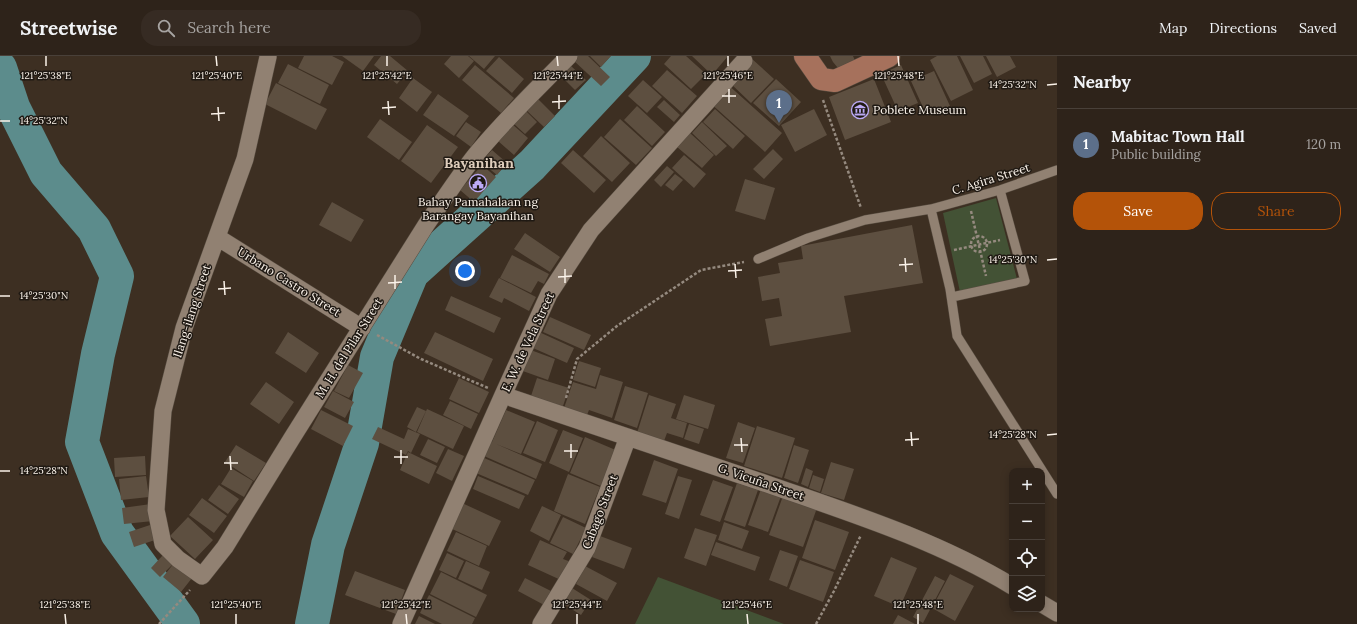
<!DOCTYPE html>
<meta charset="utf-8">
<style>
:root{--surface:#2e231a;--page:#362b23;--text:#f1f3f6;--muted:#a7a4a2;--line:#494039;--accent:#b45309}
body{margin:0;font-family:Lora,serif;background:var(--page);color:var(--text)}
.controls{position:absolute;right:12px;bottom:12px;display:grid;overflow:hidden;border-radius:8px;box-shadow:0 2px 10px #0003}
.controls button{width:36px;height:36px;display:grid;place-items:center;padding:0;border:0;border-bottom:1px solid var(--line);background:var(--surface);color:var(--text);font:20px sans-serif}
.you{position:absolute;left:465px;top:215px;width:14px;height:14px;margin:-10px;border:3px solid #fff;border-radius:50%;background:#1a73e8;box-shadow:0 0 0 6px #1a73e833}
.badge{display:grid;place-items:center;width:26px;height:26px;border-radius:50%;background:var(--accent);color:#fff;font-size:13px;font-weight:700}
.pin{position:absolute;translate:-50% -33px;filter:drop-shadow(0 1px 2px #0008)}
.pin::after{content:'';position:absolute;top:21px;width:14px;height:12px;background:inherit;clip-path:polygon(0 0,100% 0,50% 100%)}
.list{margin:0;padding:0;list-style:none}
h2{display:flex;justify-content:space-between;align-items:center;height:52px;margin:0;padding:0 16px;font-size:17px}
h2 small{font-size:13px;font-weight:400;color:var(--muted)}
.list li{display:grid;grid-template-columns:26px 1fr auto;gap:12px;align-items:center;box-sizing:border-box;height:72px;padding:0 16px;border-top:1px solid var(--line)}
.list b{display:block;font-size:15px;white-space:nowrap}
.list p{margin:0;font-size:13px;white-space:nowrap;color:var(--muted)}
.list em{font-size:13px;font-style:normal;color:var(--muted)}
.actions{display:flex;gap:8px;padding:12px 16px}
.actions a{flex:1;padding:9px 0;border:1px solid var(--accent);border-radius:16px;text-align:center;font-size:14px;color:var(--accent)}
.actions .main{background:var(--accent);color:#fff}
.icon{flex:none;width:22px;height:22px;fill:none;stroke:currentColor;stroke-width:2;stroke-linecap:round;stroke-linejoin:round}
.map{position:relative;flex:none;width:1057px;height:568px;overflow:hidden}
header{display:flex;align-items:center;gap:24px;box-sizing:border-box;height:56px;padding:0 20px;background:var(--surface);border-bottom:1px solid var(--line)}
header strong{font-size:19px}
nav{display:flex;gap:22px;margin-inline-start:auto;font-size:14px}
.search{width:280px;height:36px;background:var(--page);display:flex;align-items:center;gap:10px;box-sizing:border-box;padding:0 14px;border-radius:16px;color:var(--muted);font-size:15px}
main{display:flex}
aside{flex:1;background:var(--surface)}
.map>svg:first-child{display:block}
</style>
<header>
<strong>Streetwise</strong>
<div class="search"><svg class="icon" aria-label="search" viewBox="0 0 24 24"><circle cx="10" cy="10" r="6"/><path d="M15 15l6 6"/></svg>Search here</div>
<nav><a>Map</a><a>Directions</a><a>Saved</a></nav>
</header>
<main>
<div class="map">
<svg width="1057" height="568" viewBox="0 0 1057 568">
<rect width="100%" height="100%" fill="#3d2f22"/>
<path fill="#435235" d="M996,142L1017,223L960,236L943,157Z
M658,521L784,568H635Z"/>
<g fill="none" stroke-linecap="round" stroke-linejoin="round">
<path stroke="#5c8c8c" stroke-width="34" d="M0,12L13,51L46,117L94,173L117,220L98,298L82,386L117,477L183,568
M312,568L328,489L362,387L377,301L412,217L532,109L634,0"/>
</g>
<path fill="#5d4f40" d="M304,0H332L344,6L332,29L298,12Z
M342,0H374L363,15Z
M381,0H390L408,15L397,28L374,9Z
M451,0H468L474,5L459,22L444,8Z
M469,0H495L484,13Z
M577,0H588L610,21L601,30L573,4Z
M590,0H611L601,11Z
M671,0H686L706,18L691,33L664,8Z
M692,0H728L712,19Z
M830,0H853L857,9L838,12L833,6Z
M937,0H957L973,34L951,45L930,4Z
M960,0H983L992,18L974,27Z
M986,0H1010L1016,11L997,21Z
M499,1L524,23L512,37L486,15Z
M751,2L774,23L751,47L729,26Z
M288,8L329,29L320,48L278,27Z
M475,9L514,42L501,57L462,24Z
M901,9L918,47L898,55L881,18Z
M571,10L586,24L575,34L561,20Z
M667,14L697,40L682,57L652,30Z
M934,15L950,50L927,60L911,25Z
M413,22L432,36L417,56L399,42Z
M776,23L801,46L779,70L753,47Z
M874,23L891,66L845,84L829,41Z
M643,24L662,41L647,57L628,40Z
M276,27L327,53L316,74L265,48Z
M726,27L782,77L765,96L709,46Z
M438,38L469,60L454,80L423,59Z
M536,41L555,60L544,71L525,53Z
M664,44L680,59L674,66L657,51Z
M637,50L665,76L652,90L624,64Z
M715,53L745,80L733,93L703,66Z
M814,53L827,79L795,96L781,69Z
M526,55L537,66L525,78L514,68Z
M380,63L412,86L399,104L367,81Z
M620,63L652,92L636,109L604,81Z
M466,66L481,76L471,91L456,80Z
M702,66L727,90L716,100L692,77Z
M512,68L528,82L514,99L498,85Z
M427,69L458,91L431,127L401,105Z
M690,77L714,99L702,112L677,91Z
M601,80L630,107L612,126L583,100Z
M773,93L783,103L764,123L753,113Z
M492,94L507,107L497,119L481,106Z
M573,94L606,124L594,137L561,107Z
M684,99L706,118L694,132L672,112Z
M482,109L496,121L474,146L460,134Z
M667,110L674,116L661,131L654,124Z
M675,118L683,124L673,135L665,129Z
M745,123L775,132L765,164L735,155Z
M332,146L364,164L351,186L319,169Z
M912,169L923,227L844,240L851,276L770,290L765,263L782,260L779,242L762,245L758,221L780,217L778,207L803,203L801,190Z
M525,177L560,201L550,216L514,193Z
M512,199L549,218L544,228L538,225L531,237L500,222Z
M499,222L536,241L529,255L504,242L502,247L489,241Z
M451,240L501,262L494,277L445,254Z
M550,261L591,279L584,294L543,276Z
M288,276L319,297L306,317L275,297Z
M435,276L493,303L483,325L424,297Z
M539,276L574,292L567,307L533,292Z
M528,293L555,303L548,324L520,314Z
M579,305L601,312L595,331L573,324Z
M348,309L363,317L349,342L334,335Z
M600,319L623,326L612,362L589,354L587,359L564,352L573,326L596,333Z
M459,322L489,336L479,357L449,343Z
M537,322L569,332L562,353L530,343Z
M266,326L294,346L279,368L250,348Z
M625,330L648,337L637,372L614,364Z
M333,335L354,346L345,362L324,351Z
M649,339L676,348L671,362L687,367L683,382L667,377L664,385L637,377Z
M684,339L715,349L708,373L676,363Z
M450,345L478,358L471,373L443,359Z
M417,351L426,355L416,376L407,371Z
M427,353L464,370L453,393L417,376Z
M321,354L353,370L343,390L311,373Z
M506,354L535,366L521,398L496,388L542,408L536,423L484,400L491,386H492Z
M537,365L558,374L545,406L523,397Z
M738,366L755,372L743,407L726,402Z
M689,368L704,373L699,388L684,383Z
M757,370L795,382L782,422L744,410Z
M378,371L404,383L408,373L420,378L411,397L408,395L406,399L372,383Z
M563,374L583,382L569,416L549,407Z
M585,381L618,395L603,431L570,417Z
M428,383L445,391L437,407L420,399Z
M236,389L266,407L254,425L225,406Z
M794,389L809,394L798,427L784,422Z
M448,393L464,400L452,425L436,417Z
M408,396L437,410L429,428L400,414Z
M145,400L146,419L115,421L114,402Z
M482,401L535,424L528,439L476,417Z
M654,404L678,413L666,447L642,439Z
M831,406L854,413L844,444L821,437Z
M231,412L253,425L244,441L221,428Z
M806,412L813,415L808,431L801,428Z
M568,418L600,431L585,468L554,455Z
M813,419L824,423L820,436L809,432Z
M146,420L149,441L121,444L119,423Z
M478,420L525,440L519,453L473,433Z
M678,420L692,424L679,463L665,458Z
M713,424L733,431L720,466L700,459Z
M737,427L758,434L745,471L724,464Z
M219,429L239,443L228,458L208,444Z
M761,433L781,440L768,476L748,469Z
M783,440L817,452L803,491L769,479Z
M202,442L227,460L214,477L189,459Z
M462,447L501,465L489,490L450,472Z
M151,448L153,465L124,468L122,452Z
M542,450L561,459L549,485L530,475Z
M188,461L213,484L195,503L170,480Z
M563,461L586,472L573,498L550,487Z
M815,464L849,476L835,514L802,502Z
M724,466L749,475L742,493L718,484Z
M153,468L158,483L134,491L129,476Z
M695,472L717,479L706,510L684,502Z
M456,476L487,490L479,510L447,495Z
M600,480L632,492L624,513L592,501Z
M540,484L567,496L563,503L571,506L563,525L528,509Z
M716,486L760,501L755,515L711,499Z
M780,494L798,500L787,531L769,524Z
M447,497L464,505L456,522L439,514Z
M163,499L173,508L160,521L151,512Z
M891,501L917,512L900,551L874,540Z
M800,504L834,516L823,546L789,533Z
M466,505L490,516L482,534L458,523Z
M174,507L192,522L181,536L163,521Z
M585,510L617,527L607,545L576,528Z
M355,515L405,534L396,558L345,539Z
M441,516L487,539L476,561L430,538Z
M950,518L974,530L955,565L932,552Z
M935,520L945,525L923,567L913,561Z
M525,522L553,536L546,550L518,535Z
M572,532L591,544L581,559L562,547Z
M429,539L475,562L472,568H442L420,557Z
M898,559L915,568H893Z
M419,560L435,568H415Z"/>
<g fill="none" stroke-linecap="round" stroke-linejoin="round">
<g stroke="#574c40" stroke-width="10">
<path id="service" d="M931,153L950,233L957,280L1057,438
M758,203L808,182L865,164L931,153L1000,134L1057,114
M952,241L1025,225L1000,134"/>
</g>
<g stroke="#574c40" stroke-width="18">
<path id="minor" d="M268,1L245,103L184,272L163,355L156,454L163,488L178,503L202,520L225,491L292,382L426,169C442,146 457,123 474,101C503,65 537,33 569,0
M217,181L362,272
M503,339C591,368 679,398 767,428C850,457 936,484 1012,530
M1042,548L1057,557
M401,568L503,339L549,238L591,174L744,5
M541,568L587,492L628,381"/>
</g>
<g stroke="#574c40" stroke-width="23">
<path id="secondary" d="M805,0L821,23L835,25L889,0"/>
</g>
<path stroke="#958a7f" stroke-width="2.5" stroke-dasharray="3 2" stroke-linecap="butt" d="M823,44L861,152
M971,155L986,220
M971 188a8 8 0 1 1 16 0a8 8 0 1 1-16 0Z
M954,194L1000,184
M377,279L421,303L488,332
M566,342L577,303L617,270L701,214L744,206
M159,568L190,534
M816,568L834,535L861,479"/>
<use href="#service" stroke="#918172" stroke-width="9"/>
<use href="#minor" stroke="#918172" stroke-width="17"/>
<use href="#secondary" stroke="#a6715c" stroke-width="22"/>
</g>
<path fill="none" stroke="#faf2e9" stroke-width="1.5" d="M46,0V10M216,0L217,10M387,0V10M557,0L558,10M728,0V10M898,0L899,10M1047,29L1057,28M729,33V47M559,39V53M722,40H736M388,45L389,59M552,46L566,45M218,51L219,65M382,52L396,51M211,58L225,57M0,65H10M905,202L906,216M1047,204L1057,203M735,208L736,222M899,209L913,208M565,213V227M728,215L742,214M395,219V233M558,221L572,220M224,225L225,239M388,227L402,226M218,233L231,232M0,240H10M911,376L912,390M1047,379L1057,378M741,382L742,396M905,384L919,383M571,388V402M734,389H748M401,394V408M564,395H578M230,400L231,414M394,401H408M224,407H238M0,415H10M65,558L66,568M236,558V568M406,558L407,568M577,558V568M747,558L748,568M918,558V568"/>
<defs>
<g id="museum-ring" transform="scale(0.9)"><circle r="9.5" fill="#1f1913" stroke="#bcaaf6" stroke-width="1.5"/><path d="M0-6L6-3V-2H-6V-3ZM-5-1h2V3h-2ZM-1-1h2V3h-2ZM3-1h2V3H3ZM-6 4H6V6H-6Z" fill="#bcaaf6"/></g>
<g id="civic-ring" transform="scale(0.9)"><circle r="9.5" fill="#1f1913" stroke="#bcaaf6" stroke-width="1.5"/><path d="M-.6-6.5H3V-4.5H.6V-3L4-1V1h2V6H-6V1h2V-1L-.6-3ZM-1.2 2.5V6h2.4V2.5Z" fill="#bcaaf6"/></g>
</defs>
<g fill-rule="evenodd">
<use href="#museum-ring" x="860" y="54"/>
<use href="#civic-ring" x="478" y="127"/>
</g>
<g text-anchor="middle" stroke-width="3" stroke-linejoin="round" paint-order="stroke">
<g font-size="12" fill="#faf2e9" stroke="#1f1913" text-anchor="start">
<text x="873" y="58">Poblete Museum</text>
<text x="478" y="150" text-anchor="middle">Bahay Pamahalaan ng<tspan x="478" dy="14">Barangay Bayanihan</tspan></text>
</g>
<g font-size="12" fill="#faf2e9" stroke="#1f1913">
<text transform="translate(991 123) rotate(-17)" y="4">C. Agira Street</text>
<text transform="translate(289 226) rotate(32)" y="4">Urbano Castro Street</text>
<text transform="translate(192 255) rotate(-72)" y="4">Ilang-ilang Street</text>
<text transform="translate(528 286) rotate(-65)" y="4">E. W. de Vela Street</text>
<text transform="translate(349 292) rotate(-58)" y="4">M. H. del Pilar Street</text>
<text transform="translate(761 426) rotate(19)" y="4">G. Vicuña Street</text>
<text transform="translate(600 456) rotate(-69)" y="4">Cabago Street</text>
</g>
<g font-size="14" font-weight="bold" fill="#decdbc" stroke="#1f1913">
<text x="479" y="112">Bayanihan</text>
</g>
</g>
<g font-size="10" text-anchor="middle" fill="#faf2e9" stroke="#1f1913" stroke-width="3" stroke-linejoin="round" paint-order="stroke">
<text x="46" y="23">121°25'38"E</text>
<text x="217" y="23">121°25'40"E</text>
<text x="387" y="23">121°25'42"E</text>
<text x="558" y="23">121°25'44"E</text>
<text x="728" y="23">121°25'46"E</text>
<text x="899" y="23">121°25'48"E</text>
<text x="1013" y="32">14°25'32"N</text>
<text x="44" y="68">14°25'32"N</text>
<text x="1013" y="207">14°25'30"N</text>
<text x="44" y="243">14°25'30"N</text>
<text x="1013" y="382">14°25'28"N</text>
<text x="44" y="418">14°25'28"N</text>
<text x="65" y="552">121°25'38"E</text>
<text x="236" y="552">121°25'40"E</text>
<text x="406" y="552">121°25'42"E</text>
<text x="577" y="552">121°25'44"E</text>
<text x="747" y="552">121°25'46"E</text>
<text x="918" y="552">121°25'48"E</text>
</g>
</svg>
<div class="controls">
<button>+</button>
<button>−</button>
<button><svg class="icon" aria-label="locate" viewBox="0 0 24 24"><circle cx="12" cy="12" r="6"/><path d="M12 2v4M12 18v4M2 12h4M18 12h4"/></svg></button>
<button><svg class="icon" aria-label="layers" viewBox="0 0 24 24"><path d="M12 4l9 5-9 5-9-5zM3 14l9 5 9-5"/></svg></button>
</div>
<div class="you"></div>
<div class="pin badge" style="left:779px;top:67px;background:#5c6f8a">1</div>
</div>
<aside>
<h2>Nearby<small></small></h2>
<ul class="list">
<li><span class="badge" style="background:#5c6f8a">1</span><div><b>Mabitac Town Hall</b><p>Public building</p></div><em>120 m</em></li>
</ul>
<div class="actions"><a class="main">Save</a><a>Share</a></div>
</aside>
</main>
